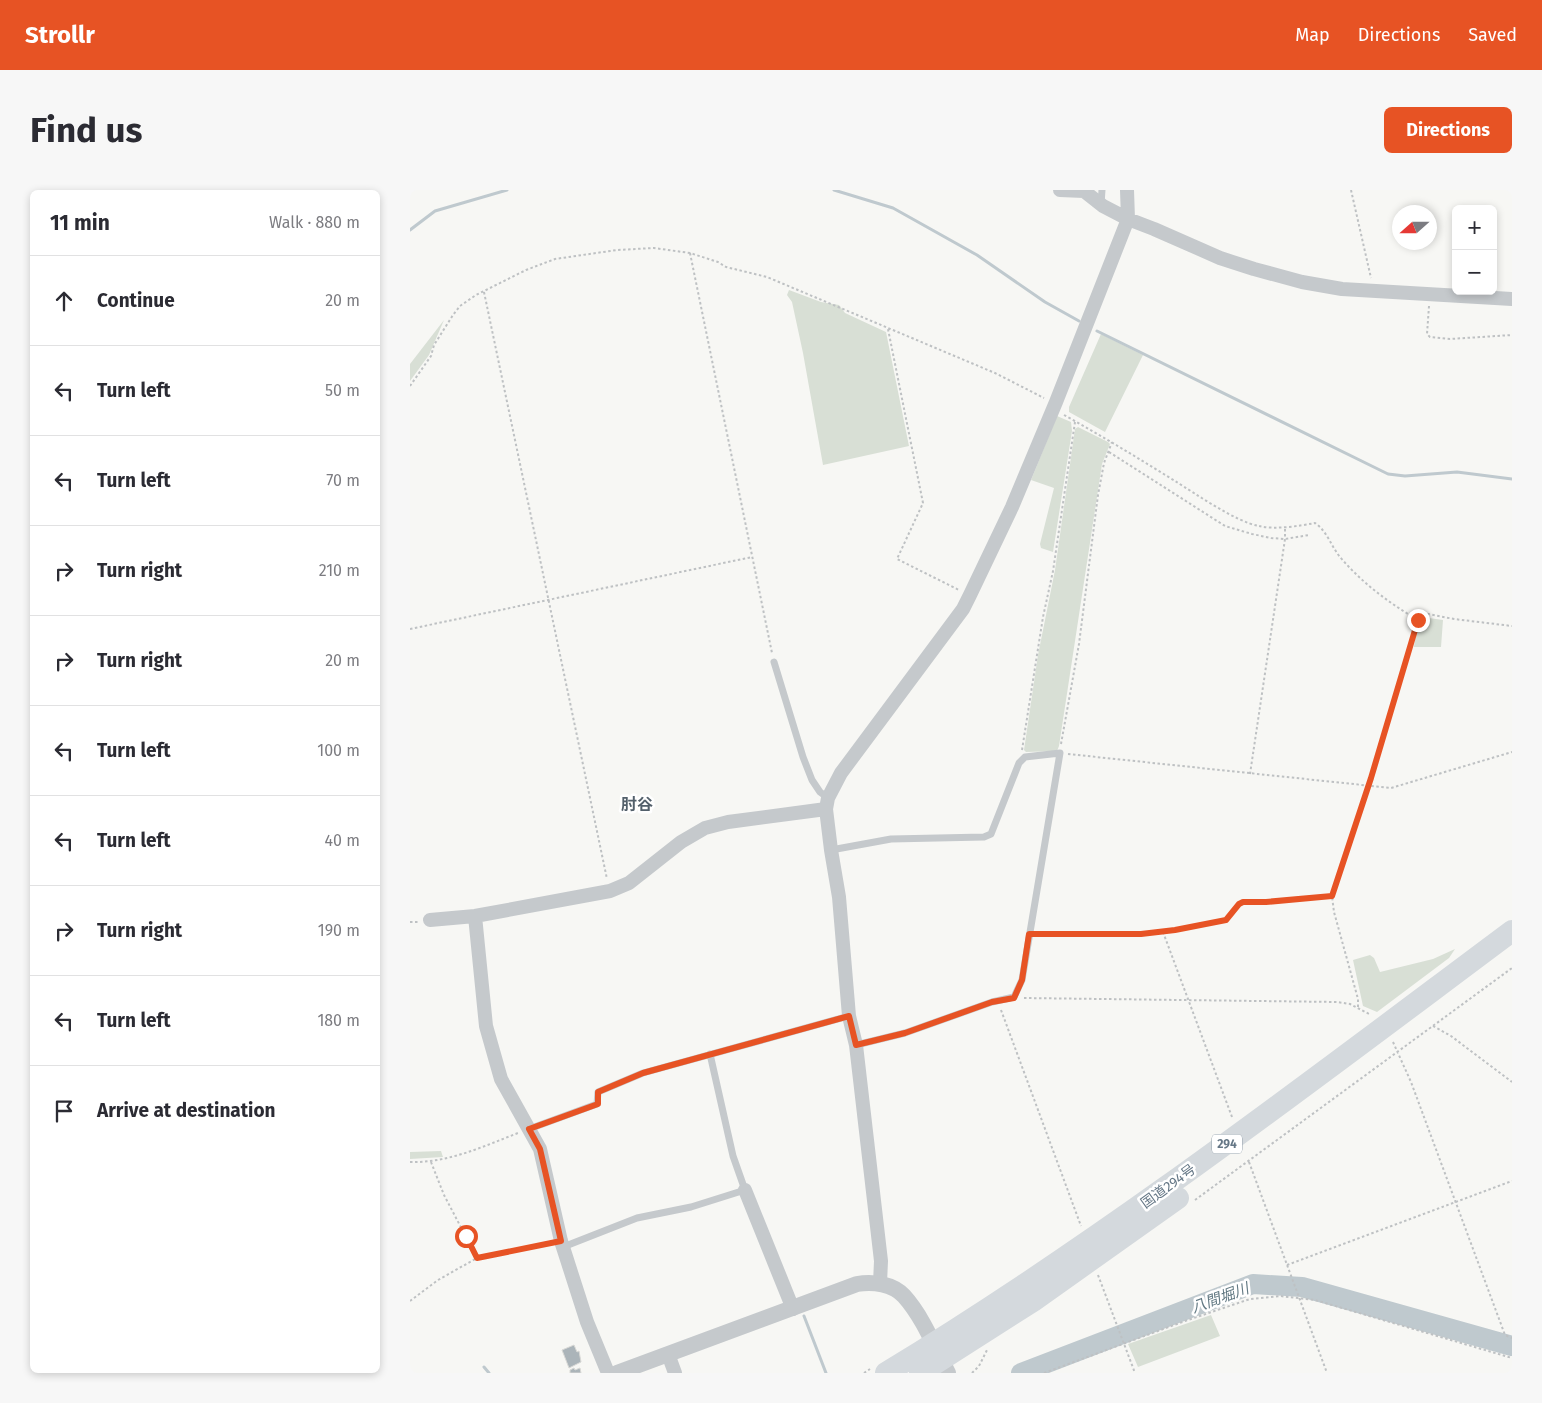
<!DOCTYPE html>
<meta charset="utf-8">
<style>
:root{--surface:#fff;--page:#f7f7f7;--text:#2b2b33;--muted:#7c7c81;--line:#e1e1e2;--accent:#e75324}
body{margin:0;font-family:"Fira Sans","Noto Sans JP",sans-serif;background:var(--page);color:var(--text)}
.controls{position:absolute;right:15px;top:15px;display:grid;overflow:hidden;border-radius:8px;box-shadow:0 2px 8px #0003}
.controls button{width:45px;height:45px;display:grid;place-items:center;padding:0;border:0;border-bottom:1px solid var(--line);background:var(--surface);color:var(--text);font:25px sans-serif}
.compass{position:absolute;left:982px;top:15px;width:45px;height:45px;border-radius:50%;background:var(--surface);box-shadow:0 2px 8px #0003;rotate:249deg}
.stop{position:absolute;width:15px;height:15px;margin:-11px;border:4px solid #e75324;border-radius:50%;background:#fff}
.stop.end{background:#e75324;border-color:#fff;box-shadow:0 1px 5px #0008}
.list{margin:0;padding:0;list-style:none}
h2{display:flex;justify-content:space-between;align-items:center;height:65px;margin:0;padding:0 20px;font-size:21px}
h2 small{font-size:16px;font-weight:400;color:var(--muted)}
.list li{display:grid;grid-template-columns:32px 1fr auto;gap:15px;align-items:center;box-sizing:border-box;height:90px;padding:0 20px;border-top:1px solid var(--line)}
.list b{display:block;font-size:19px;white-space:nowrap}
.list em{font-size:16px;font-style:normal;color:var(--muted)}
.icon{flex:none;width:28px;height:28px;fill:none;stroke:currentColor;stroke-width:2;stroke-linecap:round;stroke-linejoin:round}
.map{position:relative;flex:none;width:1102px;height:1183px;overflow:hidden;border-radius:8px}
header{display:flex;align-items:center;gap:30px;box-sizing:border-box;height:70px;padding:0 25px;background:var(--accent);color:#fff}
header strong{font-size:24px}
nav{display:flex;gap:28px;margin-inline-start:auto;font-size:18px}
.intro{display:flex;align-items:center;justify-content:space-between;box-sizing:border-box;height:120px;padding:0 30px}
h1{margin:0;font-size:35px}
.button{padding:12px 22px;border-radius:8px;background:var(--accent);color:#fff;font-size:18px;font-weight:700}
main{display:flex;gap:30px;padding:0 30px}
aside{flex:1;background:var(--surface);border-radius:8px;box-shadow:0 2px 8px #0003}
.map>svg:first-child{display:block}
</style>
<header>
<strong>Strollr</strong>
<nav><a>Map</a><a>Directions</a><a>Saved</a></nav>
</header>
<div class="intro"><h1>Find us</h1><a class="button">Directions</a></div>
<main>
<aside>
<h2>11 min<small>Walk · 880 m</small></h2>
<ul class="list">
<li><svg class="icon" aria-label="ahead" viewBox="0 0 24 24"><path d="M12 20V5M6 11l6-6 6 6"/></svg><div><b>Continue</b></div><em>20 m</em></li>
<li><svg class="icon" aria-label="left" viewBox="0 0 24 24"><path d="M17 20v-9H6M10 6l-5 5 5 5"/></svg><div><b>Turn left</b></div><em>50 m</em></li>
<li><svg class="icon" aria-label="left" viewBox="0 0 24 24"><path d="M17 20v-9H6M10 6l-5 5 5 5"/></svg><div><b>Turn left</b></div><em>70 m</em></li>
<li><svg class="icon" aria-label="right" viewBox="0 0 24 24"><path d="M7 20v-9h11M14 6l5 5-5 5"/></svg><div><b>Turn right</b></div><em>210 m</em></li>
<li><svg class="icon" aria-label="right" viewBox="0 0 24 24"><path d="M7 20v-9h11M14 6l5 5-5 5"/></svg><div><b>Turn right</b></div><em>20 m</em></li>
<li><svg class="icon" aria-label="left" viewBox="0 0 24 24"><path d="M17 20v-9H6M10 6l-5 5 5 5"/></svg><div><b>Turn left</b></div><em>100 m</em></li>
<li><svg class="icon" aria-label="left" viewBox="0 0 24 24"><path d="M17 20v-9H6M10 6l-5 5 5 5"/></svg><div><b>Turn left</b></div><em>40 m</em></li>
<li><svg class="icon" aria-label="right" viewBox="0 0 24 24"><path d="M7 20v-9h11M14 6l5 5-5 5"/></svg><div><b>Turn right</b></div><em>190 m</em></li>
<li><svg class="icon" aria-label="left" viewBox="0 0 24 24"><path d="M17 20v-9H6M10 6l-5 5 5 5"/></svg><div><b>Turn left</b></div><em>180 m</em></li>
<li><svg class="icon" aria-label="arrive" viewBox="0 0 24 24"><path d="M6 21V4h12l-3 4 3 4H6"/></svg><div><b>Arrive at destination</b></div></li>
</ul>
</aside>
<div class="map">
<svg width="1102" height="1183" viewBox="0 0 1102 1183">
<rect width="100%" height="100%" fill="#f7f7f4"/>
<path fill="#d8dfd5" d="M379,100L411,112L429,115L435,123L476,142L499,256L413,275L393,163L382,112L377,105Z
M34,130L19,165L0,191V174Z
M691,144L733,165L695,242L659,222V217Z
M647,226L661,232L662,241L643,362L631,358L630,354L644,298L621,290Z
M668,237L698,252L700,254L692,274L649,556L647,561L616,562L614,560L628,465L645,380L665,239Z
M1019,428L1033,430L1031,457H1004C1006,446 1006,432 1019,428Z
M1045,759L1039,768L967,822L953,816L943,770L960,765L964,768L970,782L1023,769Z
M31,961L33,967L0,969V962Z
M801,1125L810,1146L728,1177L718,1154Z"/>
<g fill="none" stroke-linecap="round" stroke-linejoin="round">
<path stroke="#bfc9ce" stroke-width="3" d="M424,0L483,18L567,65L635,112L669,131
M0,40L25,21L97,0
M687,141L978,284L995,286L1047,282L1102,289
M394,1126L416,1183
M74,1177L79,1183"/>
<path stroke="#bfc9ce" stroke-width="20" d="M611,1183L843,1094L892,1097L1102,1156"/>
</g>
<path fill="#abb4b9" stroke="#d9d9d6" d="M164,1155L167,1162L169,1161L171,1172L159,1178L152,1160Z
M164,1178L165,1180L170,1178L171,1183H160V1180Z"/>
<g fill="none" stroke-linecap="round" stroke-linejoin="round">
<path stroke="#bec1c3" stroke-width="2" stroke-dasharray="2.5 2.5" stroke-linecap="butt" d="M941,0L961,88
M280,63L362,463
M74,102L197,689
M1019,116L1017,144L1020,147L1040,149L1102,145
M478,139L513,313L487,369L549,400
M0,196L21,166L24,155L43,125L50,116L66,105L116,80L145,69L207,60L244,58L280,63L308,72L316,77L357,87L585,183L634,208
M654,225C692,246 728,268 765,291C786,304 826,332 849,336C865,340 889,336 905,333C917,341 921,356 930,367C952,393 979,413 1008,430
M699,262L815,336L842,344L861,348L875,349L899,345
M0,439L342,367
M651,554L669,454L688,305L694,273L702,252
M612,560L633,427L643,381L665,232
M658,564L981,598L1102,562
M840,584L875,349V337
M0,732H8
M753,742L822,927
M629,744H731L765,740L816,731L829,714L833,712L890,710L922,706
M614,808L927,812L940,814L961,825
M948,817V809L924,722L922,706L961,588L1008,430L1010,427L1018,424L1044,429L1102,436
M591,820L671,1036
M1023,836L1041,846L1102,892
M983,852L1001,892L1095,1145L1102,1148
M0,972C38,973 72,957 108,943
M21,972L34,1005L67,1068
M839,972L917,1183
M785,1010L1102,778
M877,1075L1102,991
M688,1085L725,1183
M0,1111L28,1090L67,1068L139,1054
M454,1183L460,1179
M562,1183L569,1176L577,1160
M634,1183L775,1131L840,1109L870,1106L905,1110L1102,1168"/>
<path stroke="#c5c9cc" stroke-width="7" d="M691,14L692,0
M364,472L393,567L402,590L410,602L418,608
M421,660L481,649L574,647L581,644L609,573L615,567L650,563L612,790L604,807L582,812L495,843L446,855
M119,939L187,914L188,902L233,883L439,826
M153,1057L227,1028L281,1017L335,1000L323,966L300,864"/>
<path stroke="#c5c9cc" stroke-width="14" d="M650,0L674,1L693,16L718,29L744,39L810,68L844,79L892,92L932,99L1102,109
M65,726L76,836L91,889L130,959L151,1051L177,1132L198,1183
M20,730L65,726L200,701L219,693L271,652L295,638L318,632L416,619
M335,1000L383,1119
M470,1093L471,1071L446,855L439,826L429,707L421,660L416,619L418,608L431,583L553,419L560,405L602,317L646,212L718,29L717,0
M258,1164L265,1183"/>
<path stroke="#c5c9cc" stroke-width="16" d="M207,1183L447,1094C463,1091 483,1094 494,1106C513,1127 525,1158 538,1183"/>
<path stroke="#d4d9dd" stroke-width="22" d="M476,1183C695,1050 897,894 1102,741
M510,1183L623,1111L768,1008"/>
</g>
<g fill="none" stroke-linecap="round" stroke-linejoin="round">
<path stroke="#e75324" stroke-width="6" d="M56,1046L67,1068L151,1051L130,959L119,939L188,914V902L233,883L439,826L446,855L495,843L582,812L604,808L612,790L619,744H731L765,740L816,730L829,714L833,712H856L922,706L961,588L1008,430"/>
</g>
<g text-anchor="middle" stroke-width="5" stroke-linejoin="round" paint-order="stroke">
<rect fill="#fff" stroke="#93a0aa" stroke-width="1" x="802" y="944.5" width="30" height="19" rx="4"/>
<g font-size="12" font-weight="bold" fill="#657786">
<text x="817" y="958">294</text>
</g>
<g font-size="14" fill="#657786" stroke="#fff">
<text transform="translate(758 996) rotate(-36)" y="5">国道294号</text>
</g>
<g font-size="15" font-style="italic" fill="#617882" stroke="#fff">
<text transform="translate(810 1108) rotate(-20)" y="5">八間堀川</text>
</g>
<g font-size="16" font-weight="bold" fill="#53606b" stroke="#fff">
<text x="227" y="620">肘谷</text>
</g>
</g>
</svg>
<div class="controls">
<button>+</button>
<button>−</button>
</div>
<svg class="compass" viewBox="-18 -18 36 36"><path d="M0-13l5 13h-10z" fill="#e53935"/><path d="M0 13l5-13h-10z" fill="#7c7c81"/></svg>
<div class="stop" style="left:56px;top:1046px"></div>
<div class="stop end" style="left:1008px;top:430px"></div>
</div>
</main>
